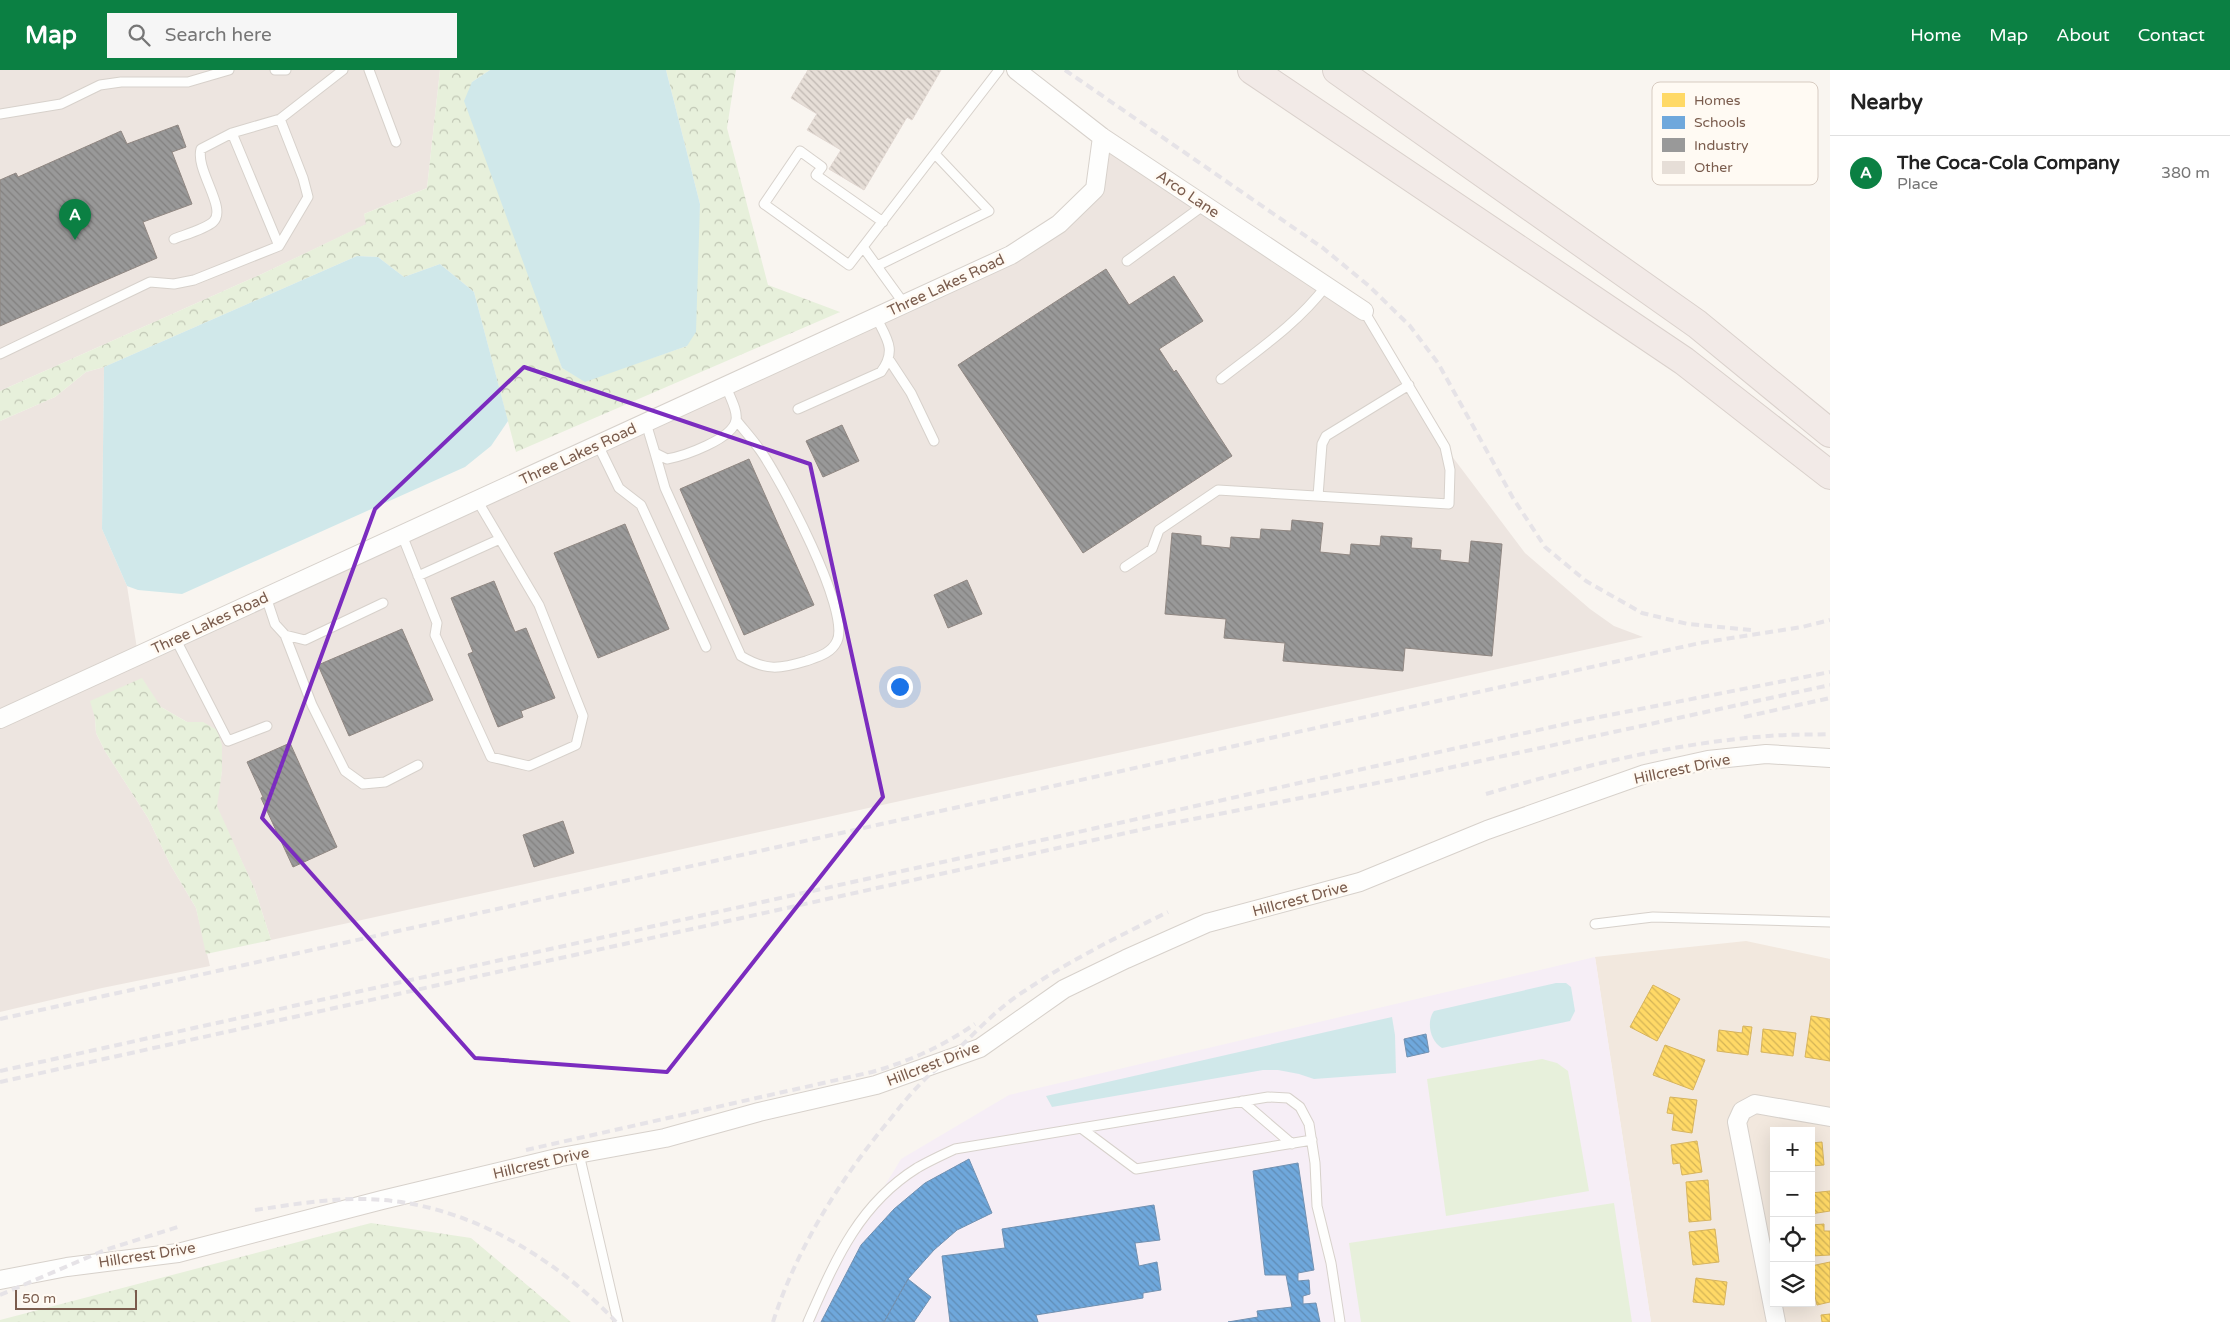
<!DOCTYPE html>
<meta charset="utf-8">
<style>
:root{--surface:#fff;--page:#f6f6f6;--text:#222;--muted:#767676;--line:#e0e0e0;--accent:#0b8043}
body{margin:0;font-family:"Varela Round",sans-serif;background:var(--page);color:var(--text)}
.controls{position:absolute;right:15px;bottom:15px;display:grid;overflow:hidden;border-radius:0px;box-shadow:0 5px 20px #0002}
.controls button{width:45px;height:45px;display:grid;place-items:center;padding:0;border:0;border-bottom:1px solid var(--line);background:var(--surface);color:var(--text);font:25px sans-serif}
.scale{position:absolute;left:15px;bottom:12px;width:122px;box-sizing:border-box;padding-left:5px;border:2px solid #7a5c4d;border-top:0;font-size:14px;line-height:18px;white-space:nowrap;color:#7a5c4d;-webkit-text-stroke:4px #fffaf3;paint-order:stroke}
.you{position:absolute;left:899px;top:616px;width:18px;height:18px;margin:-12px;border:4px solid #fff;border-radius:50%;background:#1a73e8;box-shadow:0 0 0 8px #1a73e833}
.badge{display:grid;place-items:center;width:32px;height:32px;border-radius:50%;background:var(--accent);color:#fff;font-size:16px;font-weight:700}
.pin{position:absolute;translate:-50% -41px;filter:drop-shadow(0 1px 2px #0008)}
.pin::after{content:'';position:absolute;top:26px;width:18px;height:15px;background:inherit;clip-path:polygon(0 0,100% 0,50% 100%)}
.list{margin:0;padding:0;list-style:none}
h2{display:flex;justify-content:space-between;align-items:center;height:65px;margin:0;padding:0 20px;font-size:21px}
h2 small{font-size:16px;font-weight:400;color:var(--muted)}
.list li{display:grid;grid-template-columns:32px 1fr auto;gap:15px;align-items:center;box-sizing:border-box;height:75px;padding:0 20px;border-top:1px solid var(--line)}
.list b{display:block;font-size:19px;white-space:nowrap}
.list p{margin:0;font-size:16px;white-space:nowrap;color:var(--muted)}
.list em{font-size:16px;font-style:normal;color:var(--muted)}
.icon{flex:none;width:28px;height:28px;fill:none;stroke:currentColor;stroke-width:2;stroke-linecap:round;stroke-linejoin:round}
.map{position:relative;flex:none;width:1830px;height:1252px;overflow:hidden}
header{display:flex;align-items:center;gap:30px;box-sizing:border-box;height:70px;padding:0 25px;background:var(--accent);color:#fff}
header strong{font-size:24px}
nav{display:flex;gap:28px;margin-inline-start:auto;font-size:18px}
.search{width:350px;height:45px;background:var(--page);display:flex;align-items:center;gap:12px;box-sizing:border-box;padding:0 18px;border-radius:0px;color:var(--muted);font-size:19px}
main{display:flex}
aside{flex:1;background:var(--surface)}
.map>svg:first-child{display:block}
</style>
<header>
<strong>Map</strong>
<div class="search"><svg class="icon" aria-label="search" viewBox="0 0 24 24"><circle cx="10" cy="10" r="6"/><path d="M15 15l6 6"/></svg>Search here</div>
<nav><a>Home</a><a>Map</a><a>About</a><a>Contact</a></nav>
</header>
<main>
<div class="map">
<svg width="1830" height="1252" viewBox="0 0 1830 1252">
<defs>
<pattern id="forest-crowns" width="20" height="18" patternUnits="userSpaceOnUse" patternTransform="scale(1.25)"><rect width="20" height="18" fill="#e7f0db"/><path d="M2 6a3 3 0 1 1 6 0M12 15a3 3 0 1 1 6 0" fill="none" stroke="#c0c6b4"/></pattern>
<pattern id="homes-back-hatch" width="6" height="6" patternUnits="userSpaceOnUse" patternTransform="scale(1.25)"><rect width="6" height="6" fill="#ffd966"/><path d="M-1 5l2 2M0 0l6 6M5-1l2 2" fill="none" stroke="#d3b356"/></pattern>
<pattern id="schools-back-hatch" width="6" height="6" patternUnits="userSpaceOnUse" patternTransform="scale(1.25)"><rect width="6" height="6" fill="#6fa8dc"/><path d="M-1 5l2 2M0 0l6 6M5-1l2 2" fill="none" stroke="#608cb5"/></pattern>
<pattern id="industry-back-hatch" width="6" height="6" patternUnits="userSpaceOnUse" patternTransform="scale(1.25)"><rect width="6" height="6" fill="#999"/><path d="M-1 5l2 2M0 0l6 6M5-1l2 2" fill="none" stroke="#82807f"/></pattern>
<pattern id="building-back-hatch" width="6" height="6" patternUnits="userSpaceOnUse" patternTransform="scale(1.25)"><rect width="6" height="6" fill="#e6ded7"/><path d="M-1 5l2 2M0 0l6 6M5-1l2 2" fill="none" stroke="#bfb7b1"/></pattern>
</defs>
<rect width="100%" height="100%" fill="#f9f5f0"/>
<path fill="#f2e8de" fill-rule="evenodd" d="M1746,871L1830,889V1252H1651L1595,887ZM1774,1061H1811V1233H1774Z"/>
<path fill="#ede5e0" d="M0,0H440L427,118L364,144L367,154L264,203L0,321Z
M1102,67L1364,241L1445,377L1525,483L1590,539L1614,556L1643,567L271,870L255,820L216,736L222,701L203,652H187L161,637L95,648L96,663L105,681L148,748L170,794L196,838L210,896L102,918L0,942V351L55,327L86,302L104,297L102,459L127,516L138,585L1011,185L1095,119Z"/>
<path fill="#f6eef6" d="M1595,887L1651,1252H802L901,1089L1009,1025Z"/>
<path fill="url(#forest-crowns)" d="M440,0H490L472,12L562,298L585,311L687,276L700,134L666,0H736L727,58L768,215L840,242L516,382L474,222L440,194L404,207L378,187L357,186L104,297L86,302L55,327L0,351V321L264,203L366,154L364,144L427,118Z
M142,608L161,637L187,652H203L217,660L222,675V701L217,736L255,820L271,870L206,884L196,838L170,794L148,748L105,681L96,663L95,648L90,631Z
M371,1153L471,1168L571,1252H0V1250Z"/>
<path fill="#e7f0db" d="M1542,989L1557,993L1568,1001L1589,1121L1446,1146L1427,1009Z
M1614,1133L1632,1252H1361L1349,1173Z"/>
<path fill="#d0e8ea" d="M490,0H666L700,134L696,262L687,276L585,312L562,298L464,31L472,12Z
M357,186L378,187L404,207L440,194L474,222L508,351L491,376L465,397L182,524L138,520L127,516L102,459L104,297Z
M1556,913H1566L1571,917L1575,941L1570,951L1442,978C1430,971 1426,952 1434,941Z
M1392,947L1395,965L1396,1003L1314,1009L1299,1004L1278,1000H1263L1052,1037L1046,1026Z"/>
<path fill="url(#homes-back-hatch)" stroke="#d7b45e" d="M1653,915L1680,929L1657,971L1630,957Z
M1811,946L1830,949V991L1805,987Z
M1743,956L1752,957L1748,985L1717,981L1719,960L1742,963Z
M1763,959L1796,963L1793,986L1761,982Z
M1665,975L1705,990L1693,1020L1653,1005Z
M1670,1027L1697,1030L1692,1063L1672,1060L1674,1044L1667,1043Z
M1697,1071L1702,1102L1682,1105L1680,1093L1673,1094L1671,1075Z
M1822,1072L1824,1095L1811,1096V1073Z
M1708,1110L1711,1150L1689,1152L1686,1112Z
M1830,1121V1141L1811,1144V1123Z
M1824,1154V1161H1830V1185L1811,1186V1155Z
M1715,1159L1719,1192L1693,1195L1689,1162Z
M1830,1192V1232L1817,1235L1811,1208V1196Z
M1696,1208L1727,1212L1724,1235L1693,1232Z
M1830,1244V1252H1822L1821,1245Z"/>
<path fill="url(#schools-back-hatch)" stroke="#7291b1" d="M1426,964L1429,982L1407,987L1404,969Z
M969,1089L992,1143L957,1160L934,1180L908,1209L884,1252H821L861,1175L894,1139L925,1113Z
M1298,1093L1314,1200L1298,1203V1211L1309,1210L1310,1224L1303,1226V1234L1316,1233L1320,1252H1228L1258,1247L1257,1241L1292,1237L1286,1205H1265L1253,1101Z
M1154,1135L1160,1170L1135,1173L1139,1196L1157,1192L1161,1220L1143,1223V1228L1036,1245L1038,1252H950L942,1186L1005,1178L1002,1159Z
M908,1209L931,1227L914,1252H884Z"/>
<path fill="url(#industry-back-hatch)" stroke="#908782" d="M178,55L186,77L172,82L192,134L143,152L157,188L0,256V110L16,103L18,107L121,61L127,74Z
M1106,199L1129,235L1174,206L1203,251L1159,279L1174,302L1176,300L1232,386L1083,483L958,295Z
M842,355L859,391L823,407L806,371Z
M749,389L814,535L744,565L680,419Z
M1292,450L1323,453L1320,482L1350,485L1351,474L1380,476L1381,466L1412,468L1411,478L1441,480L1440,490L1469,493L1471,471L1502,474L1492,586L1405,578L1403,601L1283,591L1285,573L1224,568L1226,549L1165,544L1172,463L1201,466V475L1230,478L1231,467L1260,469L1261,459L1291,461Z
M625,454L669,559L598,588L554,483Z
M967,510L982,544L948,558L934,525Z
M494,511L515,562L526,558L555,628L521,641L523,647L498,657L468,584L473,582L451,528Z
M402,559L433,630L349,666L318,595Z
M290,673L337,777L293,797L261,728L263,727L247,692Z
M563,751L574,783L534,797L523,765Z"/>
<path fill="url(#building-back-hatch)" stroke="#e2d8d2" d="M808,0H941L912,50L907,47L864,120L829,99L841,80L807,60L817,44L791,28Z"/>
<g fill="none" stroke-linecap="round" stroke-linejoin="round">
<g stroke="#d7d1cb" stroke-width="11">
<path id="service" d="M275,0H286
M369,0L396,72
M0,44L61,34L100,15L121,12H188L229,0
M232,63L279,176
M883,152L816,105L822,97L800,81L764,134L849,195L999,0
M174,169C184,165 205,159 213,152C228,139 195,100 201,79L232,63L280,49
M863,177L905,235
M1127,191L1204,135
M877,196L989,141L935,84
M0,284L150,212L174,214L194,210L279,176L308,127L303,108L280,49L343,0
M890,291L911,323L934,371
M1221,309C1258,280 1297,254 1326,216
M798,339L881,302C897,280 887,269 876,247
M646,353L655,383L667,389C684,386 733,369 736,350C738,340 729,326 726,316
M598,375L619,418L641,435L706,577
M655,383L665,418L741,586C766,601 780,599 806,591C817,587 831,584 837,571C851,541 780,408 760,380C753,370 744,360 736,350
M1318,426L1322,374L1326,366L1409,315
M402,465L437,553L435,565L491,687L529,696L576,675L583,646L539,535L477,430
M1125,497L1152,479L1159,460L1218,420L1449,434L1450,400L1445,377L1364,241
M418,506L500,469
M266,527L275,554L285,565L305,570L383,533
M285,565L312,635L345,701L363,714L385,712L418,695
M175,568L228,671L267,656
M1595,854L1653,847L1830,852
M1242,1031L1292,1074
M1081,1058L1136,1099L1312,1070
M579,1084L618,1252
M808,1252C835,1191 858,1135 917,1098C929,1091 942,1085 955,1079L1268,1027L1288,1028L1300,1037L1309,1054L1315,1093L1317,1136L1331,1193L1340,1252"/>
</g>
<g stroke="#d7d1cb" stroke-width="20">
<path id="minor" d="M1016,0L1102,67L1364,241
M0,649L1011,185L1059,154L1095,119L1102,67
M0,1210L67,1197L178,1183L382,1130L561,1087L665,1068L759,1042L876,1015L980,978L1064,919L1126,889L1207,853L1360,812L1487,760L1645,704L1708,690L1766,684L1830,688
M1776,1252L1737,1052L1742,1041L1755,1034L1830,1047"/>
</g>
<g stroke="#dad1cc" stroke-width="30">
<path id="motorway" d="M1252,0L1684,291L1830,405
M1337,0L1697,254L1830,363"/>
</g>
<use href="#service" stroke="#fefefd" stroke-width="9"/>
<use href="#minor" stroke="#fefefd" stroke-width="18"/>
<use href="#motorway" stroke="#f2eae7" stroke-width="28"/>
<path stroke="#e6e3e7" stroke-width="4" stroke-dasharray="8 5" stroke-linecap="butt" d="M1065,0L1323,178L1369,216L1410,256L1438,293L1513,428L1545,477L1586,511L1642,543L1688,554L1751,560
M1744,647L1830,628
M1486,724C1578,697 1673,673 1769,666C1789,664 1810,665 1830,664
M0,949L1700,573L1802,557L1830,550
M0,1001L1579,651L1830,602
M0,1012L1153,757L1402,708L1830,615
M526,1080L872,1002C910,991 943,976 975,954
M255,1140C297,1134 341,1126 383,1130C471,1137 557,1189 616,1252
M0,1225L105,1180L181,1156
M773,1252C796,1180 839,1111 887,1053C899,1038 911,1023 924,1010C932,1002 942,995 950,987C974,964 997,938 1026,920C1071,890 1119,866 1168,842"/>
</g>
<path fill="none" stroke="#7b2cbf" stroke-width="4" stroke-linejoin="round" d="M524,297L810,394L883,727L667,1002L475,988L262,748L375,439Z"/>
<g text-anchor="middle" stroke-width="5" stroke-linejoin="round" paint-order="stroke">
<g font-size="15" fill="#7a5c4d" stroke="#fffaf3">
<text transform="translate(1188 124) rotate(34)" y="5">Arco Lane</text>
<text transform="translate(946 215) rotate(-25)" y="5">Three Lakes Road</text>
<text transform="translate(578 384) rotate(-25)" y="5">Three Lakes Road</text>
<text transform="translate(210 553) rotate(-25)" y="5">Three Lakes Road</text>
<text transform="translate(1682 699) rotate(-12)" y="5">Hillcrest Drive</text>
<text transform="translate(1300 829) rotate(-15)" y="5">Hillcrest Drive</text>
<text transform="translate(933 994) rotate(-21)" y="5">Hillcrest Drive</text>
<text transform="translate(541 1093) rotate(-13)" y="5">Hillcrest Drive</text>
<text transform="translate(147 1185) rotate(-9)" y="5">Hillcrest Drive</text>
</g>
</g>
<rect x="1652" y="12" width="166" height="103" rx="8" fill="#fffaf3" stroke="#d7cbc1" stroke-width="1"/>
<rect x="1662" y="23" width="23" height="14" fill="#ffd966"/>
<rect x="1662" y="46" width="23" height="13" fill="#6fa8dc"/>
<rect x="1662" y="68" width="23" height="14" fill="#999"/>
<rect x="1662" y="91" width="23" height="13" fill="#e6ded7"/>
<g font-size="14" fill="#7a5c4d">
<text x="1694" y="35">Homes</text>
<text x="1694" y="57">Schools</text>
<text x="1694" y="80">Industry</text>
<text x="1694" y="102">Other</text>
</g>
</svg>
<div class="controls">
<button>+</button>
<button>−</button>
<button><svg class="icon" aria-label="locate" viewBox="0 0 24 24"><circle cx="12" cy="12" r="6"/><path d="M12 2v4M12 18v4M2 12h4M18 12h4"/></svg></button>
<button><svg class="icon" aria-label="layers" viewBox="0 0 24 24"><path d="M12 4l9 5-9 5-9-5zM3 14l9 5 9-5"/></svg></button>
</div>
<div class="scale">50 m</div>
<div class="you"></div>
<div class="pin badge" style="left:75px;top:170px">A</div>
</div>
<aside>
<h2>Nearby<small></small></h2>
<ul class="list">
<li><span class="badge">A</span><div><b>The Coca-Cola Company</b><p>Place</p></div><em>380 m</em></li>
</ul>
</aside>
</main>
